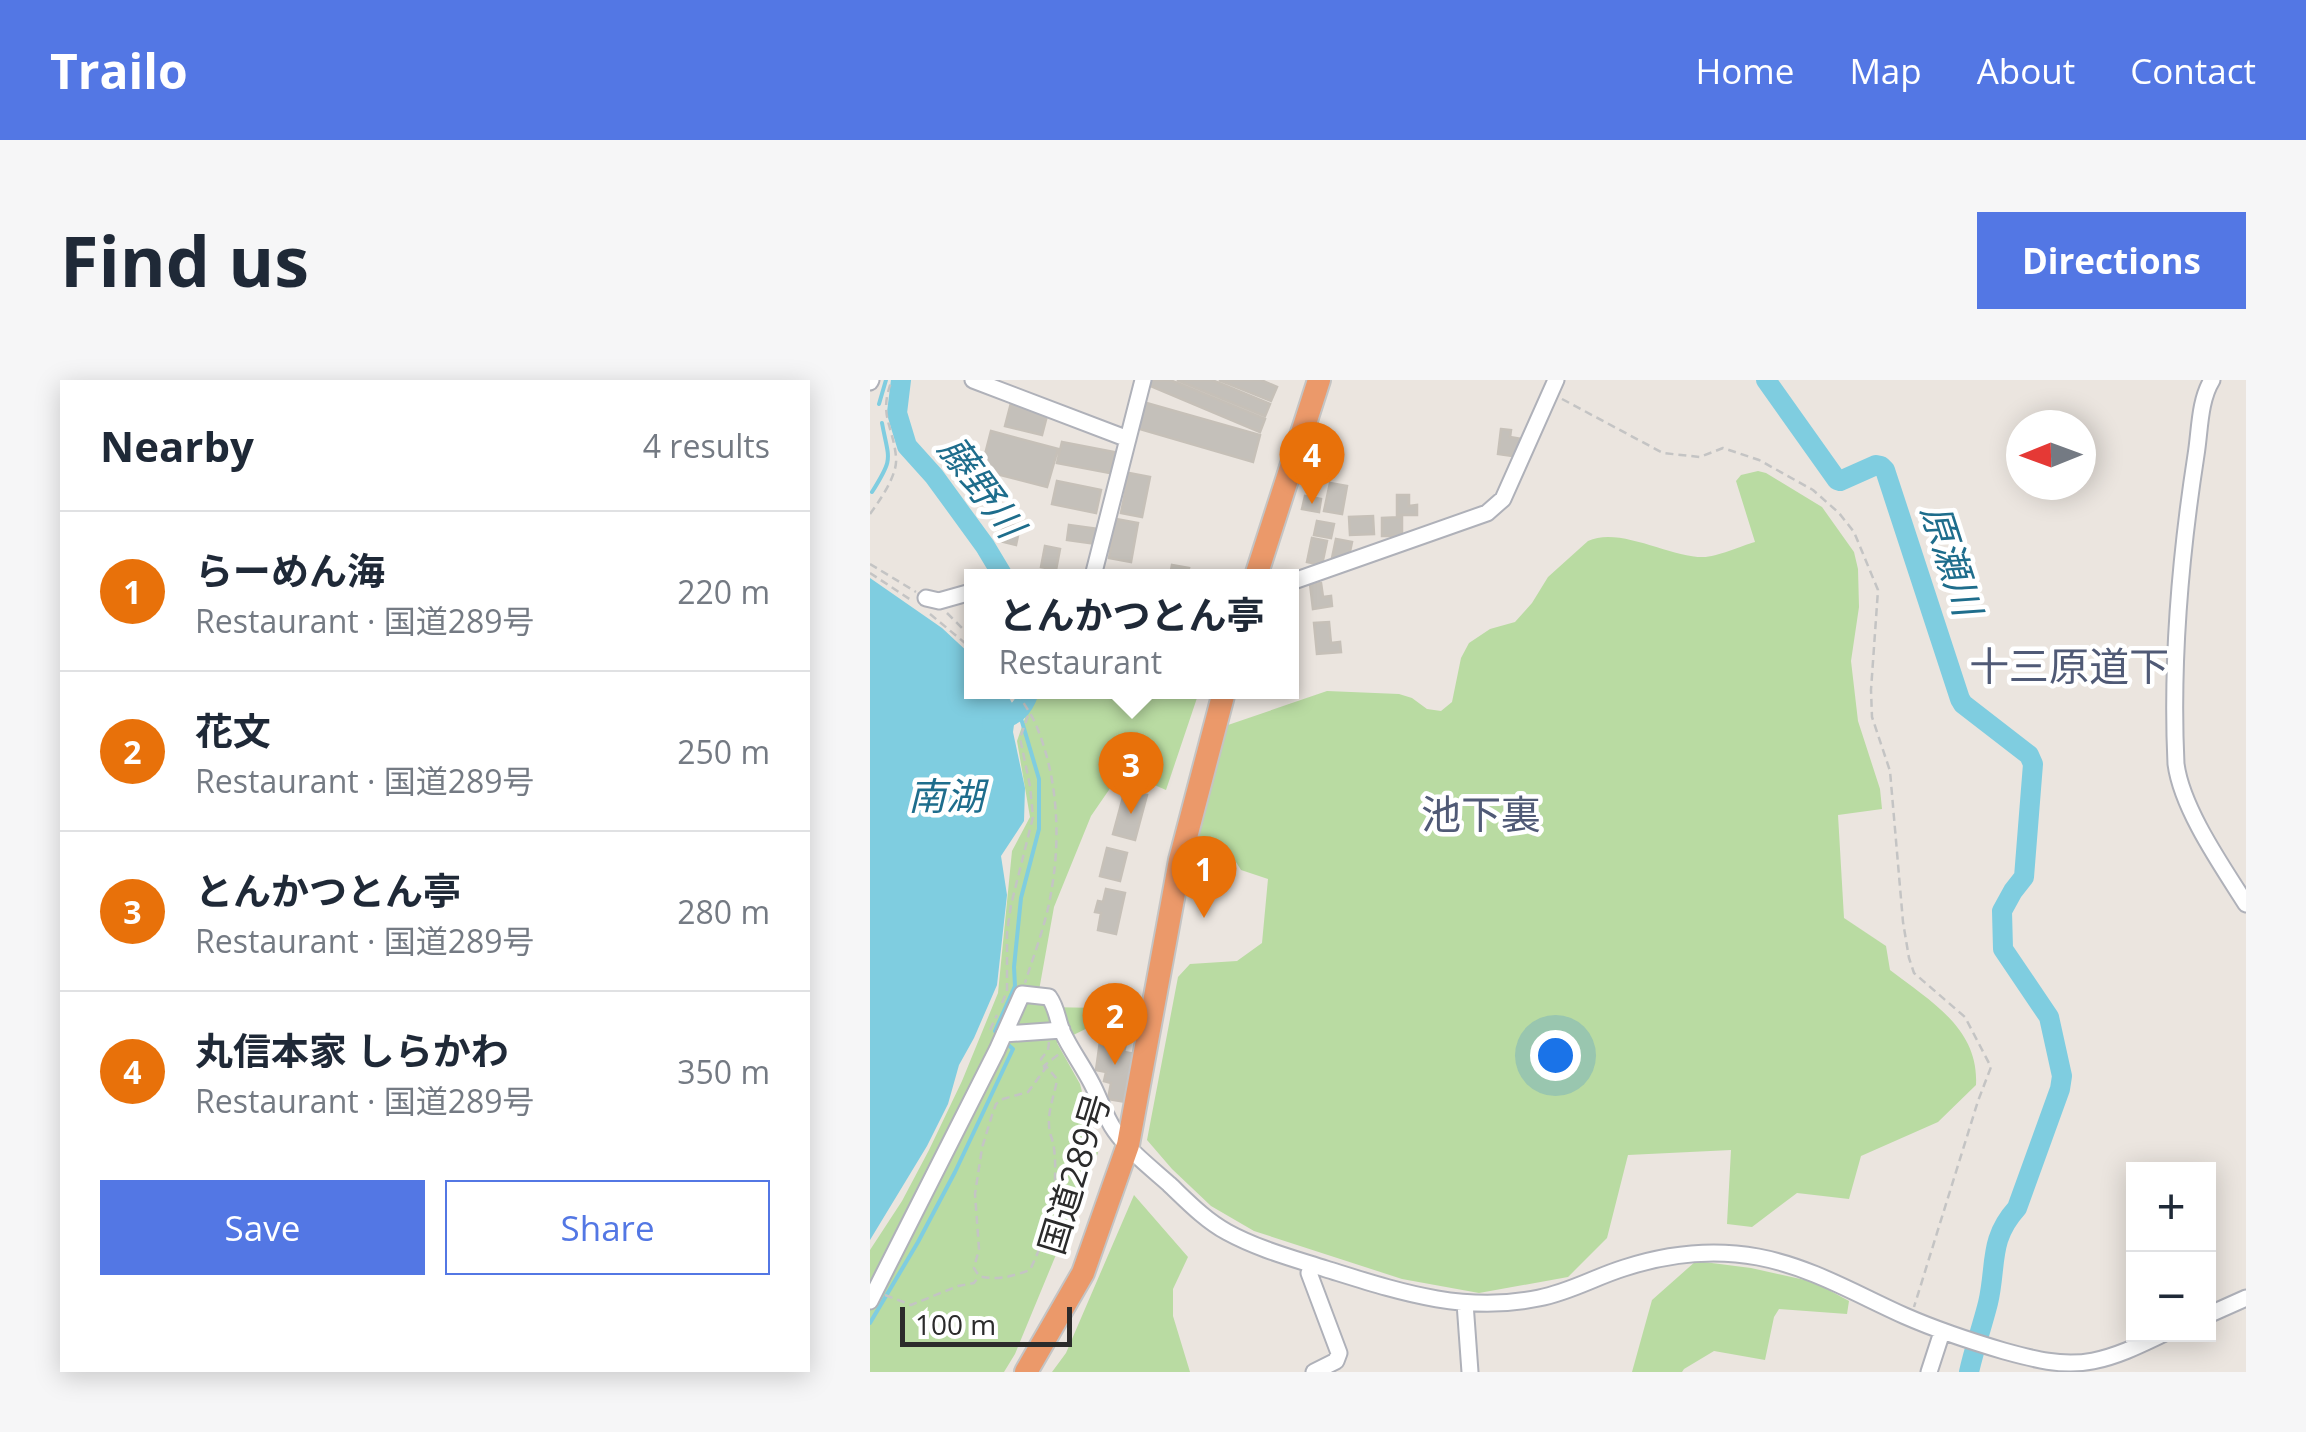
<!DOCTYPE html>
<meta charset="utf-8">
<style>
:root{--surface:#fff;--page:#f6f6f7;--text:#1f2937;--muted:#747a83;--line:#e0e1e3;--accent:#5377e4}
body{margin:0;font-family:"Open Sans","Noto Sans JP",sans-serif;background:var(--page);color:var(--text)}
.controls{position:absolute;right:30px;bottom:30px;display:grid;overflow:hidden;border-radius:0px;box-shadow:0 5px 25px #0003}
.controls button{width:90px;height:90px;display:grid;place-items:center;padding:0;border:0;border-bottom:2px solid var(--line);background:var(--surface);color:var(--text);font:50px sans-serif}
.compass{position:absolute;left:1136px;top:30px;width:90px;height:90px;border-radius:50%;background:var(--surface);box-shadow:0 5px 25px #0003;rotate:269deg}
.scale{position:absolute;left:30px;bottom:25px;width:172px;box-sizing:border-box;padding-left:10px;border:5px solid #2b2b2b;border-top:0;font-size:28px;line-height:35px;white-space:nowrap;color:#2b2b2b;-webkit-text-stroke:8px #fff;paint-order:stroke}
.you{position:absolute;left:685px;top:675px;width:35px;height:35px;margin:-25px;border:8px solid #fff;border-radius:50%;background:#1a73e8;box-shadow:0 0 0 15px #1a73e833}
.badge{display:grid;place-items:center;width:65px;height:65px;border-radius:50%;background:var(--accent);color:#fff;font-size:32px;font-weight:700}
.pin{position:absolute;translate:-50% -82px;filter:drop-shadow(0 2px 5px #0008)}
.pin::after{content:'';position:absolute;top:52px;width:35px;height:30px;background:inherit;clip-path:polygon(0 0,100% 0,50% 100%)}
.popup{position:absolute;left:94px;top:189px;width:335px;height:130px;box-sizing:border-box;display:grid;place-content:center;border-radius:0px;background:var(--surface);filter:drop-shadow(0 2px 8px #0005);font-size:32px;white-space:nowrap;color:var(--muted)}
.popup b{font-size:38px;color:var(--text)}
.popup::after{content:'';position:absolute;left:50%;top:100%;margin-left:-20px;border:20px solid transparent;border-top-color:var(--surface)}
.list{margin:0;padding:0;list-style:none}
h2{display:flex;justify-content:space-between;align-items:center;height:130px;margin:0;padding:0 40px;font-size:42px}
h2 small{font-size:32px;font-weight:400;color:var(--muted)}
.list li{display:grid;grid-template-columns:65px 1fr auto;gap:30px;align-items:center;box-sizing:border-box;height:160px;padding:0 40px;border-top:2px solid var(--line)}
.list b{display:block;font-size:38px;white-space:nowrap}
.list p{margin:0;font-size:32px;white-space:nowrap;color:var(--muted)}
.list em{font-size:32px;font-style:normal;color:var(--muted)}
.actions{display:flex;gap:20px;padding:30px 40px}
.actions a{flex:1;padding:22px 0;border:2px solid var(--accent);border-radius:0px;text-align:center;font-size:35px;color:var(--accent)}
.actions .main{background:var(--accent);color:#fff}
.map{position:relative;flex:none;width:1376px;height:992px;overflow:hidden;border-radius:0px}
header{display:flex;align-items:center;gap:60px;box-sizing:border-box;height:140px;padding:0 50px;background:var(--accent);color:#fff}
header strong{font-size:48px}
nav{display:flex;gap:55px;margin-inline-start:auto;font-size:35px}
.intro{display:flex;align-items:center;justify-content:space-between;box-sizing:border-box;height:240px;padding:0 60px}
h1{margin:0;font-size:70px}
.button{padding:25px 45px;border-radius:0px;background:var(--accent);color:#fff;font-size:35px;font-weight:700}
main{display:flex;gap:60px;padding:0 60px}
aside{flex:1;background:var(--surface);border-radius:0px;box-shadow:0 5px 25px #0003}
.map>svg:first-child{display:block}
</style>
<header>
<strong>Trailo</strong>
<nav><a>Home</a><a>Map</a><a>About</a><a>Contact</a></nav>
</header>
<div class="intro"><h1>Find us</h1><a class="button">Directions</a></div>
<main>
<aside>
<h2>Nearby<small>4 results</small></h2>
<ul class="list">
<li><span class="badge" style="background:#e8710a">1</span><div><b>らーめん海</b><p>Restaurant · 国道289号</p></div><em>220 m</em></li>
<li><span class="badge" style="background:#e8710a">2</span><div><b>花文</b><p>Restaurant · 国道289号</p></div><em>250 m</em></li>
<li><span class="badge" style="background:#e8710a">3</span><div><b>とんかつとん亭</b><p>Restaurant · 国道289号</p></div><em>280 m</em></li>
<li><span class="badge" style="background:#e8710a">4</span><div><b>丸信本家 しらかわ</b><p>Restaurant · 国道289号</p></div><em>350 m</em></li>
</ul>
<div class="actions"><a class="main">Save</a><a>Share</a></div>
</aside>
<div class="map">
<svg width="1376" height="992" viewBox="0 0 1376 992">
<rect width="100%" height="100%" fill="#ebe5df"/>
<path fill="#b9dba2" d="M888,91L896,93L952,127L984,172L988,189L989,227L981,281L988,341L1010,409L1012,429L968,435L974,538L1016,566L1020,590C1060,621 1109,648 1106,705L1068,742L991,776L979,819L927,813L882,847L857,844L861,770L758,775L737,858L698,897L609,913L532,899L384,851L341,826L302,789L277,760L308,597L320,584L367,581L392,563L398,499L371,490L357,468L328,459L358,345L457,311L529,314L542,318L557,329L571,331L582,322L591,278L599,263L620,249L645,242L662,223L678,197L718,161C749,146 799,177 833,177C847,177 871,166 885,162L866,101L871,95Z
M164,312H329L296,410L252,391L221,436L184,527L168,616L175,627L231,628L236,639L187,663L210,704L228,773L145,974L134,992H0V870L32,821L59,770L92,701L128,613L142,471L160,437L147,361Z
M264,815L318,877L303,909V936L320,992H182L196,973Z
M826,881L881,888L944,902L979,921L977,934L909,929L904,937L895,980L844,971L814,989L812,992H762L782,920Z"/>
<path fill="#7fcde0" d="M0,198L72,248L101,275V312H133L138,316L146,330L143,352L155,408L154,441L131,476L137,515L127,605L104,658L89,685L78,724L57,766L0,860Z"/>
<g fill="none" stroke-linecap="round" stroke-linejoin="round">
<path stroke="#7fcde0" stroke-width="4" d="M9,24L16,0
M2,112C24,77 19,81 12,43
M128,655L125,651L145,606L144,587L151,518L169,449V399L150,335L153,327
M0,943L48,862L85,792L143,669L135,662"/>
<path stroke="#7fcde0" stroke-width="20" d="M31,0L27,33L37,66L64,96L115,166L133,196
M896,0L967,100L970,101L1006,85L1011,86L1015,90L1090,319L1093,324L1159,375L1163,384L1154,497L1143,511L1132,531L1133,569L1179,637L1192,696L1190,709L1147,828C1118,860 1127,885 1118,923C1112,947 1104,969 1099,992
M122,344C143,335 151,334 159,312"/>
</g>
<path fill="#c4c0ba" stroke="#c6c0b8" stroke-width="2.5" d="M278,0H300L395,39L390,52L276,4Z
M307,0H342L400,24L395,36Z
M349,0H391L407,7L401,21Z
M273,22L390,55L383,82L266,48Z
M141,23L178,32L172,55L135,46Z
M631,49L641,50L640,57L652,59L650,77L628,74Z
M121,51L188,69L177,107L111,90Z
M192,62L244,72L240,93L187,83Z
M259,93L280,97L272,137L251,133Z
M187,101L231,110L226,133L182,124Z
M460,103L477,106L472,134L454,131Z
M527,115H539V126L547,125V135H527Z
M435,116L451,119L449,132L432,129Z
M503,136L504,154L480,155L479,137Z
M532,137V156H512V138Z
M246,139L268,143L261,182L239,178Z
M447,141L464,144L461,158L444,155Z
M134,143L150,146L146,165L130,161Z
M199,145L229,149L227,164L197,160Z
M442,158L457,161L452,185L437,182Z
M466,159L482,162L478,181L462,178Z
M175,166L190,169L186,190L171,187Z
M302,185L319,188L317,196H300Z
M451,203L453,217L461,216L462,226L443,229L440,204Z
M459,242L461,263L470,262L471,272L447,274L444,243Z
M255,410L277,415L265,460L243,454Z
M237,468L257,473L250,501L230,496Z
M236,509L255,513L246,554L228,550L231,533L225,532L228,521L233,522Z
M232,647L247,650L245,662L256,664L254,672L266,674L256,722L238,719L241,703L234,701L236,692L226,690Z"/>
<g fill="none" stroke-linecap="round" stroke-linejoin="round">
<g stroke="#afb1b9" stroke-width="19">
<path id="minor" d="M103,0L258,59
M1342,0C1329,21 1330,51 1326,75C1310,178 1301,280 1306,384C1312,429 1352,486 1376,524
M0,2L1,0
M223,196L273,0
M421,202L617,133L633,119L686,0
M56,218L69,221L101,212
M134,654L192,650
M443,885L439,893L469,973L466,981L444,992
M0,921L127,670L152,614L179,617C187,628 187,639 192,651C200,669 213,686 222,704C230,719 235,737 245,751C259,771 281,788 299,804C317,821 335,840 357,852C388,869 422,878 456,889C527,911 593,934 669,918C700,912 725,897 754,888C797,874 844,869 888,877C941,887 986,914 1035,936C1067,950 1100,961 1134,971C1163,979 1192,987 1223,981C1248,976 1270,965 1293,954
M595,923L600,992
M1338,935L1376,918
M1059,992L1072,952"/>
</g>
<g stroke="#c4c4c4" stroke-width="26">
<path id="highway" d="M386,196L449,0
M156,992L213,893L258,765L310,480L354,312"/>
</g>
<path stroke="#c4c4c4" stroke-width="2.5" stroke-dasharray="8 5" stroke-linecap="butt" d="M692,19L793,73L830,77L853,68L889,80L943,110L969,133L984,152L1008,210L1001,310L1002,337L1020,391L1033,542L1039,578L1044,593L1095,637L1121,687L1108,721L1044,927
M0,134C10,120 28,95 26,77C23,45 8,35 22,0
M0,184L46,212
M0,193L41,220
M77,233L101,257
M60,234L101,268
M147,312C153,323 161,333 166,345C188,397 191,459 181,513C176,544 164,574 155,603
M132,623L137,611V552L141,525L163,437L160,406L150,358L159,333
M120,650L127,635
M179,662L178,670L171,679L175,689L158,712L133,719L126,724L122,735L112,768L105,814L109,869L104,888L109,896C127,901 143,896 160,890C178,853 189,810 184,768C183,760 179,753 179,745C178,729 185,714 187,699L175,685L189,674
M15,915L41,925L88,906L104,903L109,896"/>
<use href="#minor" stroke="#fff" stroke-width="15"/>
<use href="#highway" stroke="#eb996a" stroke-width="22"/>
</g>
<g text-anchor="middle" stroke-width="9" stroke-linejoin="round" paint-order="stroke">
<g font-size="35" fill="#2b2b2b" stroke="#fff">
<text transform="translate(205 794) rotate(-73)" y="12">国道289号</text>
</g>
<g font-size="38" font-style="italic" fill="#1e6d8c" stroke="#fff">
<text transform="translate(111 107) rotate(54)" y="13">藤野川</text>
<text transform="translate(1081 180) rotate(72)" y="13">原瀬川</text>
<text x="76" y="430">南湖</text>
</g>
<g font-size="40" fill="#505a76" stroke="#fff">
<text x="1199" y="301">十三原道下</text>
<text x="611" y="449">池下裏</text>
</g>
</g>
</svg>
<div class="controls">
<button>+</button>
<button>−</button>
</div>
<svg class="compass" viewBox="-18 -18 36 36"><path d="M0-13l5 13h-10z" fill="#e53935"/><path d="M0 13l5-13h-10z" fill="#747a83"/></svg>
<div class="scale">100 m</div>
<div class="you"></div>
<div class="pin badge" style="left:334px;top:538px;background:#e8710a">1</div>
<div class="pin badge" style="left:245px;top:685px;background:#e8710a">2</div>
<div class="pin badge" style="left:261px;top:434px;background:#e8710a">3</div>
<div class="popup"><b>とんかつとん亭</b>Restaurant</div>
<div class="pin badge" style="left:442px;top:124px;background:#e8710a">4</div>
</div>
</main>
